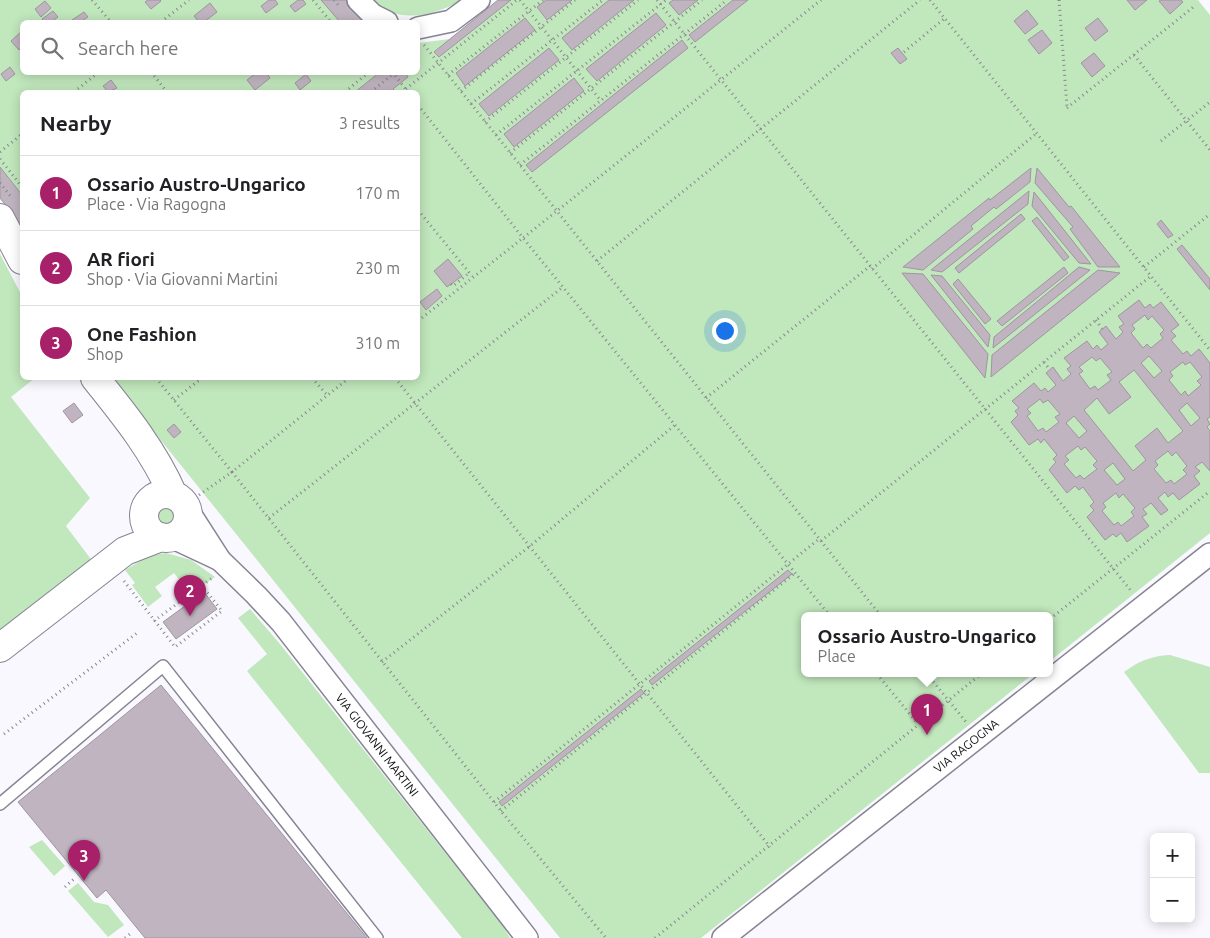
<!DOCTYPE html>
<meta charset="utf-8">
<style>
:root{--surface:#fff;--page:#f2f2f2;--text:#202124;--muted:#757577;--line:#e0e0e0;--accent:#a72069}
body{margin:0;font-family:Ubuntu,sans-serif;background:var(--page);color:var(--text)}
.controls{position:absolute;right:15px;bottom:15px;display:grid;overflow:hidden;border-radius:8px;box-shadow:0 2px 12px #0003}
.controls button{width:45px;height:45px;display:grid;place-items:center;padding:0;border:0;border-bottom:1px solid var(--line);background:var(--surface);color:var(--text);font:25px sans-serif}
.you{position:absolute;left:724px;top:330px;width:18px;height:18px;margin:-12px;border:4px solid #fff;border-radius:50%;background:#1a73e8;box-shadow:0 0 0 8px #1a73e833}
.badge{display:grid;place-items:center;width:32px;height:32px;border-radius:50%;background:var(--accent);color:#fff;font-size:16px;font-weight:700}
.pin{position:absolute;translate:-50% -41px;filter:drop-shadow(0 1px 2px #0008)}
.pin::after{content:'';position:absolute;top:26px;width:18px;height:15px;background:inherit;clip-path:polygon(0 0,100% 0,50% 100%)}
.popup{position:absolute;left:801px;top:612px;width:252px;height:65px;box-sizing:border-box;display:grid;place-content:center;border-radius:8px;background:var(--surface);filter:drop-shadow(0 1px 4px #0005);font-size:16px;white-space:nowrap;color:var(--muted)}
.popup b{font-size:19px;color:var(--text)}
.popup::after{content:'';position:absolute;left:50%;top:100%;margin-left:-10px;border:10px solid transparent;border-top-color:var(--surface)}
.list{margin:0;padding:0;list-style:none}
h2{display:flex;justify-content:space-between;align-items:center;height:65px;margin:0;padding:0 20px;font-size:21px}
h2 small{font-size:16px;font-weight:400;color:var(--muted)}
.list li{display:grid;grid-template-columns:32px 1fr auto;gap:15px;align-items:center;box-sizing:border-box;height:75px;padding:0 20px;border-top:1px solid var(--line)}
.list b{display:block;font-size:19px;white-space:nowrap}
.list p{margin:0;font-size:16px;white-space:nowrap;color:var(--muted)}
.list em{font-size:16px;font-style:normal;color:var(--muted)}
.icon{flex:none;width:28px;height:28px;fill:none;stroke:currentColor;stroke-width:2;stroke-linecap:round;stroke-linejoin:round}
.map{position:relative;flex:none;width:1210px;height:938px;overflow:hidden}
.search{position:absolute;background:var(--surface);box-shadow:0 2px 12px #0003;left:20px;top:20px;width:400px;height:55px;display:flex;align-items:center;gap:12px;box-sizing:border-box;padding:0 18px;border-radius:8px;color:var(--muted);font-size:19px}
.panel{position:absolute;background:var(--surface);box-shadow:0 2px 12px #0003;left:20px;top:90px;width:400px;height:290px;border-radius:8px}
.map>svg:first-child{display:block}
</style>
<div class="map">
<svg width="1210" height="938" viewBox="0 0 1210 938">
<rect width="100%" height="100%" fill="#f8f8fe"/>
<path fill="#c1e7bc" d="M0,0H346L364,22H22V72H418V43L450,39L498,0H1198L1210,15V533L1050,661V616H804V674H1033L701,938H560L111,378H418V92H22V226L0,198Z
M371,0H462C434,16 398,25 371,0Z
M0,254L22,296V378H35L11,397L90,498L66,526L93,562L0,631Z
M153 516a13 13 0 1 1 26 0a13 13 0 1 1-26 0Z
M166,553L191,560L215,577L190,594L174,573L155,587L162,596L148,607L132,585L135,583L125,570L150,555Z
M250,609L280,644L503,926L510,938H462L247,671L267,654L238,618Z
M1170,655L1210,667V773H1199L1124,672C1139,661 1151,656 1170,655Z
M42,840L65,866L54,876L29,847Z
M78,883L94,902L108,905L124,925L108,937L68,891Z"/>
<path fill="#bfb4bf" stroke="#a095a0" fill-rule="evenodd" d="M148,0H160L161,1L151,9L145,2Z
M269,0H275L278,4L266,13L261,6Z
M298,0H303L306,4L295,12L290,6Z
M321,0H346L364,22H340Z
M498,0H511L439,57L434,52Z
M546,0H572L547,20L537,7Z
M609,0H634L572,50L562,38Z
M673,0H698L679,15L669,3Z
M733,0H748L695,42L689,35Z
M1127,0H1147L1135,10Z
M1161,0H1181L1183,2L1170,14L1159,1Z
M45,1L51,8L41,17L35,9Z
M210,3L217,12L204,22H199L194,16Z
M1027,10L1038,24L1025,34L1014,21Z
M53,11L58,17L51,22H45L42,19Z
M84,12L88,17L80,22H73L72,20Z
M656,13L666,25L597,81L586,69Z
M525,18L535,30L465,86L456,73Z
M1098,18L1108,31L1095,41L1085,28Z
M1042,30L1052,43L1039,54L1028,40Z
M22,31V46L19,50L11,41Z
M682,40L688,48L532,172L526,165Z
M549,48L559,60L489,116L479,104Z
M898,48L907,59L900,64L891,53Z
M1094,53L1105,66L1092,77L1081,63Z
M10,67L15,74L6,81L1,74Z
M257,72H266L270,78L255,90L247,80Z
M405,72L408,77L393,89L395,92H355L380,72Z
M306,74L311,81L300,90L295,83Z
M574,78L584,91L514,147L504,134Z
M111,80L117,88L108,92L103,86Z
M0,167L22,195V226L0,198Z
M1031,168L1030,182L996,209L994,207L971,226L973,229L923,270L903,267L989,198L990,200Z
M1037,168L1069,207L1071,206L1120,267H1098L1070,229L1073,227L1035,183Z
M1029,191L1028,204L942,272L931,270Z
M1034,192L1091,264L1079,263L1032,206Z
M1021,214L1025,219L959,273L955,268Z
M1037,217L1069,257L1064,261L1032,221Z
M1161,220L1173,235L1168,238L1157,224Z
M1182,245L1210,279V290L1177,249Z
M448,259L462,276L447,287L434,271Z
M1064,267L1068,273L1002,326L997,321Z
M1079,267L1090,270L993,348L994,337Z
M1098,270L1120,273L991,377L992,355Z
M902,273L923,274L988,354L985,378Z
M931,275L942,276L990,335L988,347Z
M958,279L991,319L985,324L953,284Z
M437,289L442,296L426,310L420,302Z
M1139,300L1145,308L1150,304L1153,308L1161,302L1179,325L1171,331L1176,336L1171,340L1183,354L1187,351L1191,356L1199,349L1210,363V417L1207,419L1210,424L1207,427L1210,431V471L1202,462L1195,467L1200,471L1194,476L1200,484L1179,500L1173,493L1168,497L1165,492L1158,498L1168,510L1161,515L1151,503L1143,509L1147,514L1142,517L1149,526L1127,542L1121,533L1116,537L1113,534L1105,540L1087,517L1094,510L1090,506L1094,502L1083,487L1079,490L1075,486L1067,493L1049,470L1056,462L1053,459L1057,455L1044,439L1041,443L1038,439L1029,445L1011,422L1018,415L1015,411L1019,408L1012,401L1034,383L1041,391L1045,388L1048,392L1056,385L1046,373L1053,367L1063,381L1071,374L1067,369L1071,366L1064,358L1087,341L1093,349L1097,345L1101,350L1108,344L1099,332L1106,326L1116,339L1123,332L1119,327L1124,324L1118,316ZM1145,315L1148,320L1152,316L1164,330L1160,334L1163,338L1151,348L1147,344L1143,348L1131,333L1135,329L1132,325ZM1149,356L1162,371L1154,378L1141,363ZM1092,357L1096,361L1100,358L1112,372L1107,375L1111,380L1098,390L1095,386L1090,389L1079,374L1083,371L1079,367ZM1183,362L1185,365L1190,362L1202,377L1197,381L1201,385L1188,396L1185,391L1181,395L1169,380L1173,376L1170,372ZM1134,370L1183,431L1168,443L1157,428L1135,446L1146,460L1133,471L1084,410L1097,398L1109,414L1131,397L1119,382ZM1040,399L1043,403L1048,400L1060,414L1055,417L1059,422L1046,432L1043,428L1038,431L1027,416L1031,413L1027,409ZM1187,403L1200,418L1191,426L1179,410ZM1074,416L1087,431L1079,438L1066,423ZM1078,446L1081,450L1085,447L1097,461L1093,465L1097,469L1084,479L1080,475L1076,478L1064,464L1069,460L1065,456ZM1168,451L1172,456L1176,452L1187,466L1183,470L1187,474L1174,484L1171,480L1166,483L1154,469L1158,465L1155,461ZM1113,463L1125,479L1117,485L1104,470ZM1116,493L1119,498L1123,494L1135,508L1131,512L1134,516L1121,526L1118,522L1114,525L1102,511L1106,507L1103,503Z
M74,403L83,415L72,423L63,411Z
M174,424L181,432L174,438L167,430Z
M788,570L792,574L652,685L649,681Z
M204,592L217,609L176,639L163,622Z
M161,685L367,938H145L106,890L97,898L18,802Z
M641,689L644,693L502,806L499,802Z"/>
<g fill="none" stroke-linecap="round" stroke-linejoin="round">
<g stroke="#868492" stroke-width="14">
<path id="lane" d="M0,804L163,666L377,938"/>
</g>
<g stroke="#868492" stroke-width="24">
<g id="street">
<path d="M358,0L373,15L387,22"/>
<path d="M418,28L451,21L479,0"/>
<path id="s1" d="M186,507L220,560L256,595L281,622L527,938"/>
<path d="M171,537L220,560"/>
<path id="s2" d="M723,938L1210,554"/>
</g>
</g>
<g stroke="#868492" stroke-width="30">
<path id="secondary" d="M0,218L22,260
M95,378C124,414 154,451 173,495
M144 516a22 22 0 1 1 44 0a22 22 0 1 1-44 0Z
M0,648L125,551L161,537"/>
</g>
<path stroke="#88888d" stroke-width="3" stroke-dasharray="1 4" stroke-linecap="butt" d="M92,0L111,22
M313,0L331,22
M334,0L339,6
M520,0L601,101
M657,0L1132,592
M930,0L1210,350
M1059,0L1067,107
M161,22L189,0
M424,45L881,616
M904,52L945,18
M1134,55L1210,150
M151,72L167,92
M392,72L408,92
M448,75L543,0
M461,91L575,0
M74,92L99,72
M345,92L369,72
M371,92L393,74
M402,92L517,0
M471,104L603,0
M418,105L523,238L821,0
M1067,108L1196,5
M485,122L638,0
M496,135L666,0
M1161,141L1210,102
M0,152L22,134
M510,153L702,0
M0,159L22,187
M520,165L727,0
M0,183L12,198
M418,210L472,276
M597,261L920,0
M1144,267L1210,214
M872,269L1037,133
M451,284L453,286L469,273
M1096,320L1102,329
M418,321L523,238L830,616
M1044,362L1050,370
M156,378L232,472L199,495
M312,378L327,395
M349,378L232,472L501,811L606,938
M395,378L770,847
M706,398L870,266
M174,400L202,378
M269,518L563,287
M821,541L1151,276
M124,581L175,647L222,611L202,586
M1050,619L1210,491
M154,621L212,578
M382,662L530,546L675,425
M877,674L918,724
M927,674L966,722
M4,734L137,633
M494,802L819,539
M501,811L795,573
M65,887L75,878
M125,938L130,934
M655,938L981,674"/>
<use href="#lane" stroke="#fff" stroke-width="11"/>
<use href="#street" stroke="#fff" stroke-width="21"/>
<use href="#secondary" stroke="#fff" stroke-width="28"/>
</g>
<g text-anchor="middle" stroke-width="4.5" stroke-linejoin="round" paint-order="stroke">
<g font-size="12" fill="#0e0d12" stroke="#f8f8fe">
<text dy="4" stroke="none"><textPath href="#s1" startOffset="306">VIA GIOVANNI MARTINI</textPath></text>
<text dy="4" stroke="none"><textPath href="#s2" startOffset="310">VIA RAGOGNA</textPath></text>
</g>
</g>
</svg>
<div class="controls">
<button>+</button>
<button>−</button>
</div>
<div class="you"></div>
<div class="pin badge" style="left:927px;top:735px">1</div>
<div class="popup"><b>Ossario Austro-Ungarico</b>Place</div>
<div class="pin badge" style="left:190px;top:616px">2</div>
<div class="pin badge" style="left:84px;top:881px">3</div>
<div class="search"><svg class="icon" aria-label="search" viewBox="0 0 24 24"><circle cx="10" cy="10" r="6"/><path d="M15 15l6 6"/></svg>Search here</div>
<section class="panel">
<h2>Nearby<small>3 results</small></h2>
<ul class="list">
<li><span class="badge">1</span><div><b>Ossario Austro-Ungarico</b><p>Place · Via Ragogna</p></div><em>170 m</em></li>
<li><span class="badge">2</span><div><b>AR fiori</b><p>Shop · Via Giovanni Martini</p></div><em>230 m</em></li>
<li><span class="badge">3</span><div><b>One Fashion</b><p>Shop</p></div><em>310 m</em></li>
</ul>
</section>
</div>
